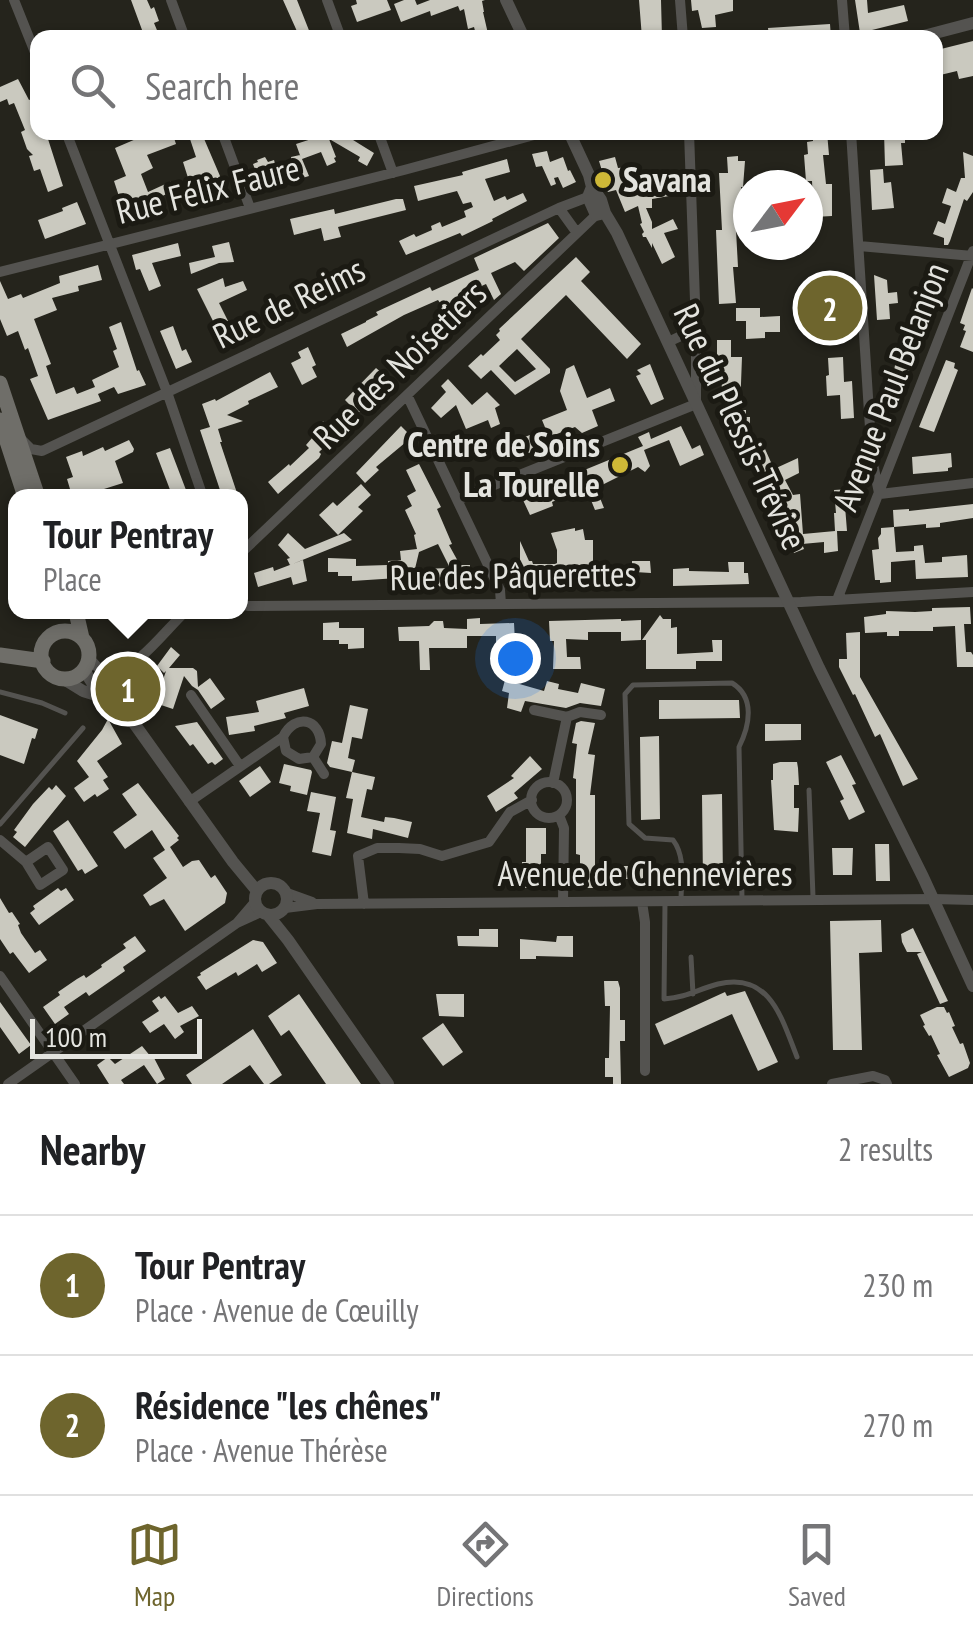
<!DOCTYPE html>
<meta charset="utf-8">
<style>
:root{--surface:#fff;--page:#f6f6f6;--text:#202124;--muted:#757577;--line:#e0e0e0;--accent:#6e652d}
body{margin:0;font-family:"PT Sans Narrow",sans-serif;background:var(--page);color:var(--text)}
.compass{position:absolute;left:733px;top:170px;width:90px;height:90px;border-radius:50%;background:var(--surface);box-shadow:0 2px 8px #0004;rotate:58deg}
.scale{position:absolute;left:30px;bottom:25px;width:172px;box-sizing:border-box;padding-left:10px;border:5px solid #e4e4df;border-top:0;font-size:28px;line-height:35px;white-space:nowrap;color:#e4e4df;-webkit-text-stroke:8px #1b1a13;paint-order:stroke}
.you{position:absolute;left:515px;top:658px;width:35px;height:35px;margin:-25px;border:8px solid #fff;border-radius:50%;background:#1a73e8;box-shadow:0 0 0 15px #1a73e833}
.badge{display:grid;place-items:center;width:65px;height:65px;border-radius:50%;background:var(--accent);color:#fff;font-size:32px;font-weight:700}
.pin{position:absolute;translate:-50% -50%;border:5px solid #fff;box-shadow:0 2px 10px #0006}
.popup{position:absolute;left:8px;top:489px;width:240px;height:130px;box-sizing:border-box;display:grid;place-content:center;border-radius:20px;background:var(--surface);filter:drop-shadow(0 2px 8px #0005);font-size:32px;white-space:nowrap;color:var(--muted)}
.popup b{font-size:38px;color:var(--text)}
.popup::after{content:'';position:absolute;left:50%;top:100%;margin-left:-20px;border:20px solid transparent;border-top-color:var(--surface)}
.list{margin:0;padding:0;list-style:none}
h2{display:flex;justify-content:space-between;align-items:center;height:130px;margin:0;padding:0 40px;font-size:42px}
h2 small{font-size:32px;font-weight:400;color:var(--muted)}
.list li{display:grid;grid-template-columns:65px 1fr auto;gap:30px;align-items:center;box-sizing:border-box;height:140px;padding:0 40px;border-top:2px solid var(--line)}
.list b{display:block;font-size:38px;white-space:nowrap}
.list p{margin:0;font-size:32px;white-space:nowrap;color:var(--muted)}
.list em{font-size:32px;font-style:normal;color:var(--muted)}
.icon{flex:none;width:55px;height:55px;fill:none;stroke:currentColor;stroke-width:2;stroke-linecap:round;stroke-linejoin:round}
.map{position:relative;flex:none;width:973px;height:1084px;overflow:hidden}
.search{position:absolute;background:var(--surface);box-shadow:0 2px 8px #0004;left:30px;right:30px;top:30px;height:110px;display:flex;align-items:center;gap:25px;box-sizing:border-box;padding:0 35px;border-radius:20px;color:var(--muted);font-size:38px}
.sheet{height:410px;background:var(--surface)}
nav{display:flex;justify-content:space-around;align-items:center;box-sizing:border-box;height:140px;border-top:2px solid var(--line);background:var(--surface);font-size:28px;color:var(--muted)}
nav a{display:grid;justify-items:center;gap:5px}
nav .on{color:var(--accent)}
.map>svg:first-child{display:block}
</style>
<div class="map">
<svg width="973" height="1084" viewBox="0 0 973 1084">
<rect width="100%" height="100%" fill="#25241c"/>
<path fill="#cac9bf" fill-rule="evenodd" d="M131,0H147L151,9L154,7L159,21L154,23L159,35L145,38Z
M283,0H297L312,38H300Z
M356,0H387L391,10L357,22L351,6L357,4Z
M404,0H415L417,5L430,0H485L482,1L484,12H483L489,38H477L474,27L468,29L464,9L460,11L458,6L431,16L430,11L401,22L394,4Z
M639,0H661L662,38H642Z
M691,0H733V11L715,15L716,27L702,28L698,10L692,11Z
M855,0H867L868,13L904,5L908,21L860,33Z
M830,24L831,38H769L768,28Z
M973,41V76L959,79L957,71L936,76V59L943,57L941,49Z
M18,79L29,100L34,98L38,107V132H45L48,139L63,186L48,192L40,169L34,171L29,156L33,155L27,149L21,132L25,130L14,103L9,105L7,99L0,102V87Z
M133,132H172L176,144L147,155L153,168L141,174L148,192L172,181L175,190L139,207L142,217L127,221L114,181L126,176L115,148L136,139Z
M813,132H827L829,155H823L826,184H832V216L814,217V211L808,212V203L813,202L812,181H806L804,155L808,154L807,142L813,141Z
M884,132H905V143H901L903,165L885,166Z
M202,134L229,197L207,205L200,198L195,200L183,162L196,157L190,139Z
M327,134L336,157L334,158L336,162L327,166L321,152L302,159L309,176L289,182L288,177L270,183L272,188L263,192L253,164L258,162L257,160L265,157L268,162L274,160L276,167L292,162L291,157L300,155L301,158L296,144Z
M345,135L374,153L367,166L358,161L360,157L331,140Z
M547,151L550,162L563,157L568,171L570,170L576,182L563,188L558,177L554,178L556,184L551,186L542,166L536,167L532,154Z
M963,152L973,156V192L967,201L964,199L950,241L948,245H944V238L933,234L938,221L945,224L951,206L942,203L947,188L956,192L961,178H965Z
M738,156V161H745L743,187H741L742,212H748V224L739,225V230H736L738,267H733L736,303L719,304L716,230H722L719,173H728L727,157Z
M615,157L618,168L639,166L640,177L664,172L669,196L652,199V208H646L652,222V229L673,219L678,229L664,233L675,257L662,264L652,243V248L646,237H643L642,234L644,232L640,224L642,223L638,206L625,212L616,190L608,192L606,189L599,175L603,174L599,161Z
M507,159L510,172L485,179L494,201L505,196L507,200L523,193L527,201L492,219L493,221L462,236L460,233L406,255L399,241L414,234L416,237L432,230L431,226L440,222L442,227L466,217L464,211L473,207L471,202L463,204L457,191L418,201L414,186L463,175L462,172Z
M883,169L884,183L891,182L894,208L872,210L870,170Z
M396,199H403L406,210L338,227L341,237L324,241L321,228L294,235L290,219L334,209L335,214Z
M77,202L86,224L45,239L38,220L63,211L62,208Z
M548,223L559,238L524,271L515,262L491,273L501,294L494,300L486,284L464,294L468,298L465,301L474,311L426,357L415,344L443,321L441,318L443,316L440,309L443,307L438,300L404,315L347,347L341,334L366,322V321L378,315L376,312L430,287L432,291L479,270L474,258Z
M229,242L234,262L219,263L191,274L189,263L215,257L212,246Z
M178,243L181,256L152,263L161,286L149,291L140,269L136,270L132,255Z
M576,257L590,272L581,281L641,344L627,359L566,295L521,339L550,369V373L515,395L491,370L481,379L468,366L481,354L483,356L500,340L496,335L500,331L499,329ZM517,349L536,369L515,382L499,366Z
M98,265L102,280L78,286L79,291L52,298L57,310L34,319L51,364L46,366L56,394L74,387L77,394L95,387L92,380L119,367L113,351L117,349L109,327L121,322L137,371L139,370L146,385L118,394L114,387L98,394L101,401L48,420L30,379L38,376L28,348L25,350L18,331L7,336L0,319V281L8,299L21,294L23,298L60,283L59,276Z
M357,265L362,275L335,288L338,292L333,295L334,296L321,302L316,292L333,284L330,277Z
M874,275L887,280L888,293L897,292L898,303L889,304L890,319L877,320Z
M223,278L225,287L243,281L247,290L219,303L228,321L216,327L197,289Z
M837,285L840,331L822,332L819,286Z
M972,288L973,289V352L960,347L966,331L963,330L965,325L960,323Z
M736,308H760V317L780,316V332H765V338L746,339V321H736Z
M173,326L182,351L186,349L192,362L176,369L160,331Z
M910,337L922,341L910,368L908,379L893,377L895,365H897Z
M717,340H731V357H742L740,410H746V417H750V430L761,451L765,449L774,469L798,458L799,473L785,480L793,495L800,494L803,534L835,531L834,513H836L834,490L850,489V506H845L847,531H837L838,551L824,553V542L802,544L804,549L794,553L785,532L784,508H775L774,497L761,470L755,472L745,450L741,451L731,424H726V403L725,392H722L721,366L720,357H717Z
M308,347L316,365L312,367L317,377L302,385L291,363L301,358L298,352Z
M843,357L844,382L852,381L854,418L841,419L840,395L827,396L826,376L829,375L828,358Z
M946,360L955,363L954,368L958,370L934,432L919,427Z
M650,364L664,399L651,405L636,376L641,374L637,370Z
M574,365L587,398L610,388L615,401L592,410L598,426L582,433L575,427L549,437L542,420L567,410L560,391L566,369Z
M376,368L383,374L380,377L383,380L368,394L373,399L351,420L354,424L343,435L340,432L319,452L321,454L319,458L278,494L268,482L289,464L290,466L309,448L306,445L312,438L309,434L323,421L330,428L352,407L345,400Z
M270,372L278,387L248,401L249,404L227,415L243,421L218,429L222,442H220L238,496H222L200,430L210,427L202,404L215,399L216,401Z
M448,379L472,405L487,392L500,405L495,408L500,424L491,428L488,420L466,429L456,405L441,418L431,408L446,392L441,386Z
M401,426L412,437L376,467L379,470L365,483L356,473Z
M681,426L692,449L700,445L704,455L680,466L669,440L644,450L650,466L645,472L638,467L596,488L604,508L595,510L584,483L587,482L582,471L643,446L638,437L649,432L651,439Z
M541,431L546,443L538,446L539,449L527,454L524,448L508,454L503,441L517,435L519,439Z
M129,440L134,449L133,452L115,461L123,483L104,489L106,496H53L70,489L67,479L73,477L66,457L82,451L83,456L103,447L105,451Z
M170,448L186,490L172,495L156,453Z
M951,453L952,467L948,468V471L913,474L912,457Z
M419,464L441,507L437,509L452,544L449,545L460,565H470V578H444V586L422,588L421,569L450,568L438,544L419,552L413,577L352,581V576H338V572H328V558L356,559V566L388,565V561L401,560L400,551L417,549L414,535L416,534L405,510L412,506L407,496L416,491L406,470Z
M565,483L570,494L552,502L553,506L530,515L523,500Z
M361,484L371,495L358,507L363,511L338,535L319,515L333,502L337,506Z
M973,504V518L940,523V527L926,528V524L894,527L896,552L914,551V546L923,545L925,563L942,562V557L967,555L968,577L916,579L915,560L891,562V582L880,583V580H875L872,550L879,549L878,538L881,534V528L894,527L893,510L909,509V511Z
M575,528V531L583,529L585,540H593V569L632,570V561H650L651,573L635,572V586L596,587L593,569L556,572L557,580L520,581V541L529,561H532L533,564H555L557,563V550L551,533Z
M288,533L305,549L344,533L352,540L290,565L287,559L290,558L278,545Z
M303,560L307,581L293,585L291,577L258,587L254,573L273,567L274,571Z
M728,562H744V573H748L749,584L673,586V569L689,568V571L729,572Z
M970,607L971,624H964L966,652H971L973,655V667H957L955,626L933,627V631H899V636H887V632L865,633L864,617L886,614V611L915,612L932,611V608Z
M660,615L663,619H671V628L677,627V654L713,652L712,640H722V661H696V658V669H646V640H642Z
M480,618V624L514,623L515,642H496V636H467V648H429L430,670H420L419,641H399L398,627L429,626L434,621H443L444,628L467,629V619Z
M621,619V621L641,620V640L621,641V632H588V640L566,639L567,657H580L581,669H553L554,641H550L549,621Z
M339,622V628H364V648L348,649V644H339V640H323V623Z
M860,632V677L918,779L903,786L880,734L875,737L855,694L853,695L839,667V659H847L846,633Z
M171,647L180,655L169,668H193L197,671L198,687L210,678L225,699L211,709L198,690L192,686L184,676L173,709L155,703L166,671L164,673L157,666Z
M505,680L544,691L547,681L559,684L558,689L578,693L581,683L605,689L601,706L580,703L566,708L525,701L521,712L507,708L509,693L502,691Z
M304,688L309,706L284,713L286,718L254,726L255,731L229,735L226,717L259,712L256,701Z
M659,700H739L740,718L659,719Z
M350,705L368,709L362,739L352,737L348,758L355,760L352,772L330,767L327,763L332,741L342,743Z
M0,715L38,729L35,739L32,738L24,764L0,755Z
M108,719L122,744L97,761L108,777L103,780L109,789L97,797L95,794L84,802L74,788L89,777L77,761L102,730Z
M581,721L595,723L588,754L595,755L590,795H595V866H643V879H618V888H580V855L576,854V779L573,778L577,744L572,743L576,723Z
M197,722L223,759L215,765L212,762L208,764L193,744L190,746L175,726Z
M765,724H801V740L765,741Z
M659,736L660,819L641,820L640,737Z
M841,755L856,784L852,785L865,812L849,820L840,801L844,799L826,762Z
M530,756L542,769L514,793L518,798L496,812L487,796L514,778L511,776Z
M780,762H797L798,768L799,785H794V808H799L798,832L774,830L771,780H773V764Z
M284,764L311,770L312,772L307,795L290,791L291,786L279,783Z
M260,766L271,782L250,797L239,781Z
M352,772L375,777L372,790L367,789L361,817L384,822L385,817L394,818L412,822L408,838L373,829L372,839L347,833L353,799L346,798Z
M138,783L179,836L177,838L179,840L170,847L183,867L192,861L199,860L211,878L215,875L227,893L225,903L185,931L164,899L150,906L143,895L167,878L153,858L165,850L152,830L125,849L113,832L137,815L122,794Z
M56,785L66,796L25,847L13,837L17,832L14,830L33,804L49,787L52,790Z
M311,792L336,797L330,830L336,831L331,856L312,852L320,813L307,811Z
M722,794L723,882H703L702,795Z
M68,820L98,866L85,874L82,869L78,871L53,831Z
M526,828H546V854H541V888H521L522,862H526Z
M875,844H889L890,881H876Z
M832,848H853L852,875H833Z
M58,888L61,891L66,888L74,900L39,925L30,913L35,909L33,906Z
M0,898L9,913L12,912L20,924L18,925L21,933L35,953L40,950L47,960L29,973L13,952L10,954L0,939Z
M881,920L882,952L859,953L862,1050H833L830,921Z
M913,928L948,1001L940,1004L917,954L922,952H907L902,942L901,934Z
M479,929H498V947L458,946L457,936H479Z
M135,936L146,951L123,967L125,971L89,996L86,992L64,1007L69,1014L55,1024L43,1007L60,995L58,992L77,979L84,975L86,978L102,967L101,965L126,948L123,944Z
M557,936H573V957L536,956V959H520V939L556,942Z
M253,940L263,942L277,963L262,972L257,964L238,976L236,972L206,990L197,977L201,975L200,973Z
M604,981H618L620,988V1020H625V1041H620L621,1084H613V1077H605V1058H609L610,1006H605Z
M745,991L778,1062L758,1071L732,1014L664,1045L655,1024L725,992L727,996Z
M299,994L361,1084H326L289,1030L281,1036L268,1016Z
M436,994H464V1017L439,1016Z
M159,996L161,999L165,996L178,1013L192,1006L199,1016L180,1026L184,1032L175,1039L164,1024L150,1033L142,1022L159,1011L152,1001Z
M0,1002L31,1045L19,1054L0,1027Z
M937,1007H944L947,1013L949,1012L955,1026L952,1027L960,1044L963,1043L970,1063L968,1068L949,1077L937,1055L940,1054L931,1035L929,1036L923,1026L925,1025L920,1015Z
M443,1023L463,1052L443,1066L422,1038Z
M253,1029L282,1075L269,1084H264L250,1065L222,1084H192L186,1075Z
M142,1046L151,1057L153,1056L165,1079L157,1084L144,1065L121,1080L124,1084H109L97,1065L108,1057L115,1064Z"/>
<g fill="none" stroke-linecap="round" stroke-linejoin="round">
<path stroke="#545350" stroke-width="5" d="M0,692L42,703L65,713
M809,790L813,897
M0,824L83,728
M681,901C681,881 686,857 673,840L645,838L629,824L625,694L633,685L732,683C755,697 750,725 739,747L742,898
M665,902L664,999C688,997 696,990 718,984C770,971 782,1019 797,1057
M691,957L693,994"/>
<path stroke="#545350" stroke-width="10" d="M14,0L38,60
M171,0L185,38
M327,0L341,38
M680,0L683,38
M842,0L845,38
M66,132L167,392L203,497
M222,132L250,208
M378,132L393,173
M689,132L696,329
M851,132L872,459L879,493
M559,208L577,233
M859,246L973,256
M0,272L404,170L545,132
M408,397L500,590L501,604
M20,438L31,449L42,451L559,208L588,197
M880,494L973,483
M457,500L696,404V329L668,342
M240,554L596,215
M837,600L973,251
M240,604L248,606L801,602L973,592
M89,658L100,670L110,675C140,666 163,633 185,612
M191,695L240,766
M534,710L567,717L580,712L601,715
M313,757L324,774
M531 800a18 18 0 1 1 36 0a18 18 0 1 1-36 0Z
M553,783L567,717
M189,802L283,737C295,713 320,718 321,744L313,757L299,759L286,751L283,737
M559,815L564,828L563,902
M0,840L26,862
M48,847L63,870L40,885L26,862Z
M287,893L312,902
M255,902L237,923L261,912
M642,902L645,922V1071
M364,904L358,856L377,848H399L420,849L442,856L489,842L510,812L532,800
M285,908L317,904L933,899L973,900
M0,976L75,1084
M8,1084L237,923
M832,1084L873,1076L885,1080L887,1084"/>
<path stroke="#545350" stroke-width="12" d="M506,0L524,38
M916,38L973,23
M569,132L589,175L592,187
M605,213L596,215L588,197L592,187L601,200L605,213L617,233L819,668L923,877L973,986
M84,670L93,684L114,694L126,712L233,862L257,891
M62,678L83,691L109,699L115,706
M255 899a16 16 0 1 1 32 0a16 16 0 1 1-32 0Z
M268,915L288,940L388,1084"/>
<path stroke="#6f6e69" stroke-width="15" d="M0,383L38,497
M0,420L25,497
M76,612L82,638
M41 655a24 24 0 1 1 48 0a24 24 0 1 1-48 0Z
M0,655L43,661"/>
</g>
<g fill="#ceb837" stroke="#1b1a13" stroke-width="4">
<circle cx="603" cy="180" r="10"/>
<circle cx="620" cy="465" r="10"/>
</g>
<g text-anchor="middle" stroke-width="10" stroke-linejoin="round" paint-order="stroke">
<g font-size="35" font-weight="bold" fill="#e4e4df" stroke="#1b1a13" text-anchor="start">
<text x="623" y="192">Savana</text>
<text x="600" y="457" text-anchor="end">Centre de Soins<tspan x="600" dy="40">La Tourelle</tspan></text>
</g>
<g font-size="35" fill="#e4e4df" stroke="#1b1a13">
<text transform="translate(208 190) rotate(-14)" y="12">Rue Félix Faure</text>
<text transform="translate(289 303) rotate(-26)" y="12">Rue de Reims</text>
<text transform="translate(400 365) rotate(-44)" y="12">Rue des Noisetiers</text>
<text transform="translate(891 387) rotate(-69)" y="12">Avenue Paul Belanjon</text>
<text transform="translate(740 427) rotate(65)" y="12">Rue du Plessis-Trévise</text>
<text transform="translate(513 576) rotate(-1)" y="12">Rue des Pâquerettes</text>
<text x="645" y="886">Avenue de Chennevières</text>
</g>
</g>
</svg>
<svg class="compass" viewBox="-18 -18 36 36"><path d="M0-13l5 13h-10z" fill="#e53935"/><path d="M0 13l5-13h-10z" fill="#757577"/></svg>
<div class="scale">100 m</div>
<div class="you"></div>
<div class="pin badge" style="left:128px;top:689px">1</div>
<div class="popup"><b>Tour Pentray</b>Place</div>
<div class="pin badge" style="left:830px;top:308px">2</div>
<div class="search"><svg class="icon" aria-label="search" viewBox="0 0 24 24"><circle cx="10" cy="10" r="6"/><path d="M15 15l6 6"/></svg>Search here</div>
</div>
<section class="sheet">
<h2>Nearby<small>2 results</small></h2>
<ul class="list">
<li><span class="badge">1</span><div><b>Tour Pentray</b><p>Place · Avenue de Cœuilly</p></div><em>230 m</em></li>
<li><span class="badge">2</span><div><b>Résidence &quot;les chênes&quot;</b><p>Place · Avenue Thérèse</p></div><em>270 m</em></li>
</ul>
</section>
<nav>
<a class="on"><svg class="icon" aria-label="map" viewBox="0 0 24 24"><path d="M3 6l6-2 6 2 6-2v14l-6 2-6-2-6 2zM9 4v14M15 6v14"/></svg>Map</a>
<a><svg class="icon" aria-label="directions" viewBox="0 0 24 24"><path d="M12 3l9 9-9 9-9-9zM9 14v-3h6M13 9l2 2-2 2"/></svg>Directions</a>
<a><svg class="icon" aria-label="saved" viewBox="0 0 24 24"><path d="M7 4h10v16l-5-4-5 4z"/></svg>Saved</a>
</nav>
